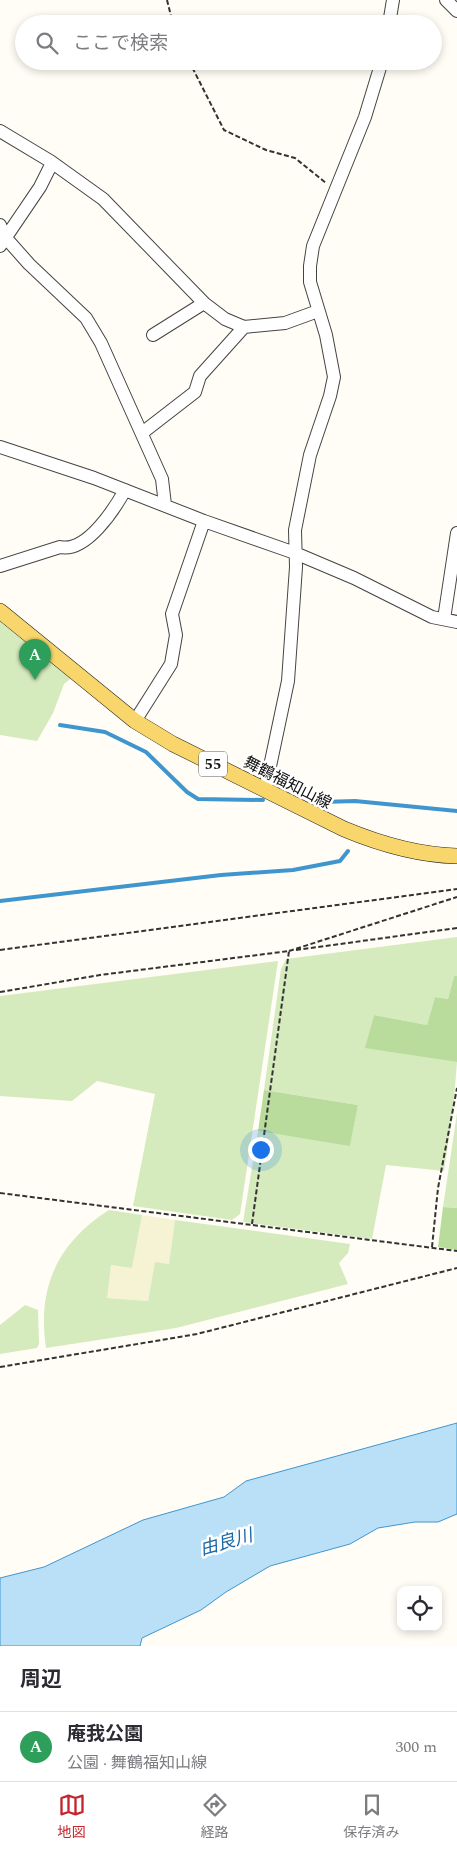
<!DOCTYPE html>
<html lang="ja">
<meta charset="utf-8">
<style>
:root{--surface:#fff;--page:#f7f7f7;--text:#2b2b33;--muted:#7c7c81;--line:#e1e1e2;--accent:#c4262e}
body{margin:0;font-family:Spectral,"Noto Sans JP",serif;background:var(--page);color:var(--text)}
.controls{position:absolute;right:15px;bottom:15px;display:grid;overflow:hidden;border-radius:10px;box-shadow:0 2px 8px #0003}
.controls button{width:45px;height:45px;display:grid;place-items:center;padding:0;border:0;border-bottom:1px solid var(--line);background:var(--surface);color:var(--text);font:25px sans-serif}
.you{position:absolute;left:260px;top:1149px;width:18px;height:18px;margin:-12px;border:4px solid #fff;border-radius:50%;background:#1a73e8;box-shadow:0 0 0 8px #1a73e833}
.badge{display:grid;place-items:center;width:32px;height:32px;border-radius:50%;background:var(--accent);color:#fff;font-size:16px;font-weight:700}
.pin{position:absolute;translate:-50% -41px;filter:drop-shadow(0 1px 2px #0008)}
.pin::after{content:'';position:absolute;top:26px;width:18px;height:15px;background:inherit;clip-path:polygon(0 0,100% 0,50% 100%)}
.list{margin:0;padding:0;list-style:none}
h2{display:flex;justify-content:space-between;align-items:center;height:65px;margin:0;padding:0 20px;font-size:21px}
h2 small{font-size:16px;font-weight:400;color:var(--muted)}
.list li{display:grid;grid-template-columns:32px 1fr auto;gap:15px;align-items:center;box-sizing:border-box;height:70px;padding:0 20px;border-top:1px solid var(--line)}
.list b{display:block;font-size:19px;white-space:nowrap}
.list p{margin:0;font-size:16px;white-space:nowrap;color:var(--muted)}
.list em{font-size:16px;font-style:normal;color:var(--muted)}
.icon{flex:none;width:28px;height:28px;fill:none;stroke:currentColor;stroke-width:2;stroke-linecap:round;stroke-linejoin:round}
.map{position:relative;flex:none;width:457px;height:1646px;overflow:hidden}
.search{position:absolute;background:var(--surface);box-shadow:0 2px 8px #0003;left:15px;right:15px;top:15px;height:55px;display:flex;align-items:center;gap:12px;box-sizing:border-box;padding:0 18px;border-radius:28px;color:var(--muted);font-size:19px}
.sheet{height:135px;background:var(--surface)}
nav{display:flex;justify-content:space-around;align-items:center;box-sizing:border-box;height:70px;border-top:1px solid var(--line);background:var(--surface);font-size:14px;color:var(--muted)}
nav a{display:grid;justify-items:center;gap:2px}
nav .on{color:var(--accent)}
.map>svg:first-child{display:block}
</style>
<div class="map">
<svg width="457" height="1646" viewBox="0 0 457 1646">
<rect width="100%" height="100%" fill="#fffdf5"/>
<path fill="#f6f3d4" d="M142,1215L175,1220L169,1264L155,1263L148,1301L106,1298L111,1265L132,1267Z"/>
<path fill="#d5ebbd" d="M0,619L74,676L64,684L53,713L37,741L0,735Z
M457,937V976H454L448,999L435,997L427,1025L374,1015L366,1047L457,1062L453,1111L444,1171L386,1165L372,1239L243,1222L258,1131L350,1145L358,1105L264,1090L281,969L286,959Z
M278,961L240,1214L232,1220L133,1206L155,1094L97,1081L72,1101L0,1096V996Z
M457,1113V1208L443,1207Z
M109,1210L142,1215L132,1268L111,1265L107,1298L148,1301L155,1262L169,1264L175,1220L350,1244L348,1253L339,1263L348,1284L176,1328L46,1348C37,1288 57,1243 109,1210Z
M25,1305L38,1310L39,1344L37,1348L0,1354V1325Z"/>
<path fill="#b9dc9c" d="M454,976H457V1062L365,1048L374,1015L427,1025L435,997L448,999Z
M264,1090L358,1105L350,1146L258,1131Z
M443,1207L457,1208V1250L438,1247Z"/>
<path fill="#b9e0f7" stroke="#3f96cf" d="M457,1423V1514L438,1522H415L378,1528L350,1544L270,1566L226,1592L201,1610L142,1638L140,1646H0V1578L44,1567L143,1520L224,1497L246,1481Z"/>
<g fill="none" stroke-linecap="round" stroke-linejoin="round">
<path stroke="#3f96cf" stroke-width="4" d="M60,725L105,732L146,752L187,792L198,799L263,800
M322,802L355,801L457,811
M0,901L221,875L293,870L340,861L348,851"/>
<g stroke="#444" stroke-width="14">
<path id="minor" d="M446,0L457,11
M389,24L393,0
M0,131L50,161L103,199L204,303L225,319L244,327L285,323L318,311
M0,225L5,237L29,264L86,318L101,343L162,479L165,505
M0,246L40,187L52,163
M153,335L204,303
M142,433L195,392L200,376L244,327
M0,447L94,478L204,521L295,553L354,578L432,617L457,622
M0,566L60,547C86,553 114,510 125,490
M444,619L457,533
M135,721L171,664L176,635L172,614L204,521
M265,790L288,681L296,567L295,530L310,455L330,396L334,377L326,335L310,282V266L313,246L365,117L382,61"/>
</g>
<g stroke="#222" stroke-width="16">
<path id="major" d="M0,611L135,721L173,744L344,829C380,844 417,855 457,856"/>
</g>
<path stroke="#333" stroke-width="2" stroke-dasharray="5 2.5" stroke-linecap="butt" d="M167,0L173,24
M189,61L224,130L266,150L295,158L326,183
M0,950L457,889
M296,950L457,928
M289,951L457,897
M0,992L100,975L289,951L252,1224
M0,1193L457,1251
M432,1247L438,1188L457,1088
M0,1367L197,1334L457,1268"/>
<use href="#minor" stroke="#fff" stroke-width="12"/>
<use href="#major" stroke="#f9d66b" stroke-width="15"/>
</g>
<g text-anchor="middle" stroke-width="5" stroke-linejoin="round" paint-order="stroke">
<rect fill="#fff" stroke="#585858" stroke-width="1" x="199" y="751.5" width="28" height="25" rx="4"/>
<g font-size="15" font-weight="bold" fill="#111">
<text x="213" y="769">55</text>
</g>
<g font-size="16" fill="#111" stroke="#fff">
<text transform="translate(288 782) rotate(27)" y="6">舞鶴福知山線</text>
</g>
<g font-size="18" font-style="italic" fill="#1768a6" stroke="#fff">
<text transform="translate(226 1542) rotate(-16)" y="6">由良川</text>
</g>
</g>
</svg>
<div class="controls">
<button><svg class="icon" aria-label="locate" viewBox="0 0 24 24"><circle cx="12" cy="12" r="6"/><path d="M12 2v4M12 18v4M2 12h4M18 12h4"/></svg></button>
</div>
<div class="you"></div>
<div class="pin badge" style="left:35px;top:680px;background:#2e9e5b">A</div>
<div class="search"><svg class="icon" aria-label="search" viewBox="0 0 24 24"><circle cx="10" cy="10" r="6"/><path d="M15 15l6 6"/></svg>ここで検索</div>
</div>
<section class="sheet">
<h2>周辺<small></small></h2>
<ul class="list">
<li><span class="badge" style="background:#2e9e5b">A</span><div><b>庵我公園</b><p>公園 · 舞鶴福知山線</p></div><em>300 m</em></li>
</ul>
</section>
<nav>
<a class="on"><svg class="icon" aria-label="map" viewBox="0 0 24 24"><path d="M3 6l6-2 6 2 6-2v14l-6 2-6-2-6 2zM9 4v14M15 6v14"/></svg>地図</a>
<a><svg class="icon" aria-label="directions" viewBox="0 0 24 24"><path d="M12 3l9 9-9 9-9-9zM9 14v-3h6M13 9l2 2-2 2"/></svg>経路</a>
<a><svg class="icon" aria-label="saved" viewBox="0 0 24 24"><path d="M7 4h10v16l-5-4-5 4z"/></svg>保存済み</a>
</nav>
